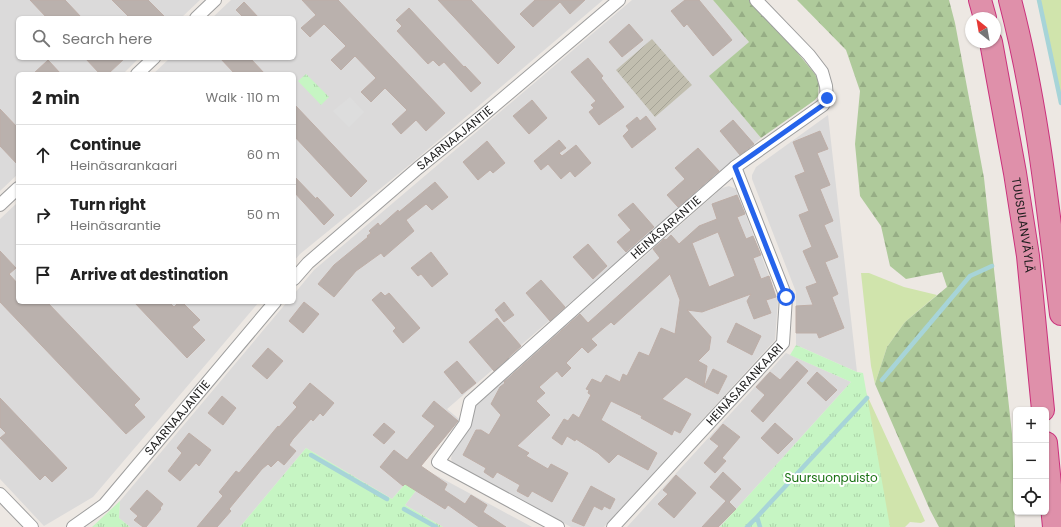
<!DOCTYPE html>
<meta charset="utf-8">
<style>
:root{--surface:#fff;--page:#f6f6f6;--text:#222;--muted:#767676;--line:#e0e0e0}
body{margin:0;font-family:Poppins,sans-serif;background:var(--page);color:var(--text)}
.controls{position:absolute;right:12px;bottom:12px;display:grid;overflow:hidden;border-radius:6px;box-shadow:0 1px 3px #0004}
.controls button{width:36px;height:36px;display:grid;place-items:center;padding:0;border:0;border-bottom:1px solid var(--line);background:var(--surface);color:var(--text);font:20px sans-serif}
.compass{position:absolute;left:965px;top:12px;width:36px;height:36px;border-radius:50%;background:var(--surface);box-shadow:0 1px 3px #0004;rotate:329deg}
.stop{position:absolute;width:12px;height:12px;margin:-9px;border:3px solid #2563eb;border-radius:50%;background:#fff}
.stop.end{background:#2563eb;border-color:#fff;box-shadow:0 1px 4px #0008}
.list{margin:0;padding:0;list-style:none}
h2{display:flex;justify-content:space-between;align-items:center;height:52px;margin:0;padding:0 16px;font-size:17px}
h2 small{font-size:13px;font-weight:400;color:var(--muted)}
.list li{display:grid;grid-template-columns:26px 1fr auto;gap:12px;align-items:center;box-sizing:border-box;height:60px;padding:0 16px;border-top:1px solid var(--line)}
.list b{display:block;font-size:15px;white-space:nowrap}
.list p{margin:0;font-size:13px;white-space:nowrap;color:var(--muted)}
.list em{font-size:13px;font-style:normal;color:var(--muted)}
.icon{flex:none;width:22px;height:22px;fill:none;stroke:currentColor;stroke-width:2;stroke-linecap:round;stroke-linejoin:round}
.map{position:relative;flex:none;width:1061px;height:527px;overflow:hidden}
.search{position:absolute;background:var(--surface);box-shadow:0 1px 3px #0004;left:16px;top:16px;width:280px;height:44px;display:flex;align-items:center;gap:10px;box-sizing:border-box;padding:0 14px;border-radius:6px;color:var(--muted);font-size:15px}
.panel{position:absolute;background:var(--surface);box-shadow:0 1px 3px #0004;left:16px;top:72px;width:280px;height:232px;border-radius:6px}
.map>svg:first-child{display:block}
</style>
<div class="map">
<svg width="1061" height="527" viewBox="0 0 1061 527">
<defs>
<pattern id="construction-furrows" width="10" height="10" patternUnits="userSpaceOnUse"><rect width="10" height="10" fill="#c1beaf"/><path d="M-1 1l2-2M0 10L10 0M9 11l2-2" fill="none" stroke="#a5a396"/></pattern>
<pattern id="forest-firs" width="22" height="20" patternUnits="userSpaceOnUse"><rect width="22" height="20" fill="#afca9b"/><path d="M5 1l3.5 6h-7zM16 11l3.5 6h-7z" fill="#96ad85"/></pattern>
<pattern id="park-tufts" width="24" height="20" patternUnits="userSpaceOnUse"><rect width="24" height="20" fill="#c6f5c3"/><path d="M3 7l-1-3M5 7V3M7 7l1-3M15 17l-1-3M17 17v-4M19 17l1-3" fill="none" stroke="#aad2a7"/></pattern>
</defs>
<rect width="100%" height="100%" fill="#ede8e3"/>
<path fill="#dbdada" d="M0,0H200L181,18H18V58H139L123,74H18V174L0,191Z
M231,0H603L413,162L300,254L294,261V74H153L170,58H294V18H212Z
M632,0H713L749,42L710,76L761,138L447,409L460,420L392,499L306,448L240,527H130L119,518L120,501L287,302H294V294L314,270Z
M828,115L857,372L796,345V292L752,179V175L756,167Z
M729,186L736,189L778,300L775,340L604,527H571L453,464L451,459L452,454L470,423L474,407L722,188Z
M18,202V302H259L93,497L44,526L0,479V219Z
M786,353L851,382L720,527H627Z
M430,472L532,527H443L405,505Z"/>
<path fill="url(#construction-furrows)" d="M652,39L692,85L655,117L616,70Z"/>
<path fill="#d0e4ac" d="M1037,0H1061V96Z
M861,273H869L904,287L937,295L905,322L887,347L875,384L871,366Z
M866,393L925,521L921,523L910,522L905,527H739Z"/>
<path fill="url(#forest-firs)" d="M713,0H754L815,74L819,82L818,96L815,100L761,138L709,76L749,42Z
M797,0H949L955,23L984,178L1012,434L1015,527H939L930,510L875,384L887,347L905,322L947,287L942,272L906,279L890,266L881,226L860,196L855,144L860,91L846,50Z"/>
<path fill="url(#park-tufts)" d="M306,74L329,97L321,105L298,81Z
M796,345L857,372L863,373L890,527H720L851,382L790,355Z
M306,448L392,499L419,468L430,472L405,505L443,527H240Z
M120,501L119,518L130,527H92Z"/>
<path fill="#ddd" d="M350,97L364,112L349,127L333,111Z"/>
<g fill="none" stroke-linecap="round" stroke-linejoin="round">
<path stroke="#a7d4d8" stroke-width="4.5" d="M1039,0L1061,103
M882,380L970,276L992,266
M311,455L387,499
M404,509L436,527
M747,527L757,517
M760,527L757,517L867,398"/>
</g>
<path fill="#bab1ad" stroke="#beaea7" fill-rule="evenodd" d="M30,0H65L82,18H47Z
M112,0H148L166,18H130Z
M302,0H338L445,113L426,131L416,120L401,134L392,124L407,110L385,88L371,102L361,92L376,78L355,56L341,70L331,60L346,46L324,24L310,37L301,28L316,15Z
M438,0H471L515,47L498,64Z
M535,0H585L570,14L560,2L533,27L520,14Z
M685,0H699L732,40L713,56L687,24L684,27L671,11Z
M244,2L259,18H244L236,10Z
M409,8L464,67L465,66L481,83L471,92L444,62L439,66L433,60L428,64L397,31L402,26L396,20Z
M629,24L643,40L622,57L609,42Z
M85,58H125L108,74H100Z
M220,58H250L265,74H235Z
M588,58L603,76L601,78L624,107L599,125L589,112L594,108L591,105L596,101L571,72Z
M48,60L61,74H33Z
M532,100L547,118L529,134L513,116Z
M294,104L367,181L351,197L294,136Z
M0,109L18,128V165L0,146Z
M646,116L656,129L632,148L623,136L629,130L626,126L637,117L640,121Z
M733,120L754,144L740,155L720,131Z
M820,131L828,149L817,153L830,185L820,189L833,221L824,225L838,257L825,262L838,294L832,297L844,328L819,338L817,333H796V306L813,305L806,287L817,283L803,251L812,247L799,215L809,211L795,176L805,172L793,142Z
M559,140L566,148L559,153L562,156L576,145L591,163L575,177L570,171L561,179L548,164L541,170L534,161Z
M487,141L505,163L493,173L490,170L478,180L463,162Z
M698,148L719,171L678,207L667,195L685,179L675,168Z
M294,176L316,199L317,197L334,215L324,225L294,192Z
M435,182L448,197L432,210L426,204L406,220L414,231L384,257L381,253L356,271L334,297L318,284L334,265L368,237L367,236L371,233L369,231L378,223L380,226L398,210L399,212Z
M737,195L745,214L737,217L746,239L753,236L761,255L753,258L761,279L769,276L776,297L766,300L771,313L754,319L747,301L751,294L702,312L687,310L711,337L709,350L698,361L707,366L704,387L686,377L662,399L691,414L680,433L674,430L672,435L641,418L642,416L611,401L601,420L657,453L648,470L618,454L609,463L598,453L576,439L575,441L567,436L562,445L552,438L564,419L568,421L573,414L579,418L591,395L588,393L589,390L586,389L592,379L601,383L606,375L620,382L623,374L627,376L639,352L649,356L661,328L675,334L680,300L670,274L614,325L611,322L591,339L597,345L588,353L582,347L566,363L571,368L562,377L557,371L539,387L545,393L536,401L550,415L517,446L529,453L526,456L548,469L551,464L568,473L552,502L532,491L528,497L517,491L520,485L497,472L493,478L484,472L486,468L463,455L476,430H481L489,435L501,415L491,404L500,387L505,383L504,382L580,314L588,323L660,258L653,249L664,239L666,240L671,235L679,244L699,226L717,219L712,204ZM718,232L735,276L709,287L692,243Z
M633,203L654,227L626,252L617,242L631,230L618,215Z
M588,244L607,266L593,279L573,257Z
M0,251L16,268L9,274L18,284V302H47L140,399L134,405L145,417L126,434L0,302Z
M431,252L448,274L432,287L421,274L418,276L411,268Z
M541,280L565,307L550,321L526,293Z
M381,292L385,296L389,293L420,328L403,343L393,331L396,328L372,300Z
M134,302H169L174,307L179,302H182L200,320L192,327L205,340L187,358Z
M304,302L319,314L303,333L289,321Z
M504,302L514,315L504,322L495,310Z
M497,318L521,346L494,371L469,342Z
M736,323L761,336L752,355L727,342Z
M268,348L283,361L267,379L252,366Z
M457,361L476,383L462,394L444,372Z
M797,361L808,371L763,422L751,411L765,395L756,387L770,372L780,380Z
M713,369L727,376L718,394L704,387Z
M817,372L837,390L826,401L807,383Z
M310,383L334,403L323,416L320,413L313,421L311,419L293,439L289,445L296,451L284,465L278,460L271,467L268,464L262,469L229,509L231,511L217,527H197L223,496L219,492L236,471L239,473L278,426L279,427L297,407L293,403Z
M222,396L236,408L223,425L208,413Z
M0,398L67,468L52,482L45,475L40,480L0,438L6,433L0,427Z
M434,401L458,421L421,466L447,484L444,490L465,504L471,495L487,505L483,512L506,527H479L448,505L445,509L405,484L403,486L380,467L394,450L407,460L435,426L422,416Z
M384,423L395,432L384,444L373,435Z
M775,423L793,439L778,454L761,438Z
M723,424L740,437L722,458L726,461L715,473L704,463L719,446L710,439Z
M189,433L211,450L199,466L196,463L180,481L168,471L182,453L177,448Z
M723,472L741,489L729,502L736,509L718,527H702L726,501L710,487Z
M676,475L696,493L674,518L658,504L668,494L663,490Z
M591,486L615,499L610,509L604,506L602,510L594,506L584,526L572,521Z
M147,490L163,504L160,508L161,509L146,527H143L134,520L138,516L130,509Z"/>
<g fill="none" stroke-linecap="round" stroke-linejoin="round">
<g stroke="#9e9e9e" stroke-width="14">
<g id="minor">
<path d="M196,18L215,0"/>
<path d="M137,74L154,58"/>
<path d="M0,205L18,188"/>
<path id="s1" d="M294,279L308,263L418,168L481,117L619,0"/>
<path d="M0,494L32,527"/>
<path id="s2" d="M73,527L104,505L275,302"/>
<path id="s3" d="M558,527L438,462L465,424L470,402L640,250L735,167L823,105L827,98L826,86L822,72L809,55L756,0"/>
<path id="s4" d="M613,527L783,343L786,297L735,167"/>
</g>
</g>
<g stroke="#cb317c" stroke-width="24">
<g id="motorway">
<path d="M980,0L985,18"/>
<path d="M1010,0C1037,103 1048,209 1061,314"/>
<path id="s5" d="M991,42L1015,173L1028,256L1043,410"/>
<path d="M1046,443L1054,527"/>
</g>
</g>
<use href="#minor" stroke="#fff" stroke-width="12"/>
<use href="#motorway" stroke="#df90aa" stroke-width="22"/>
</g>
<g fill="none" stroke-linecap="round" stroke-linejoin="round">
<path stroke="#2563eb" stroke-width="5" d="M786,297L735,167L823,105L827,98"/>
</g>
<g text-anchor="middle" stroke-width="4" stroke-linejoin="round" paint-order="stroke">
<g font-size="12" fill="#1d1d1d" stroke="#fff">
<text dy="4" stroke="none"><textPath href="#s1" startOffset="214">SAARNAAJANTIE</textPath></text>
<text dy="4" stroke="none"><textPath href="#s5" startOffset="186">TUUSULANVÄYLÄ</textPath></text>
<text dy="4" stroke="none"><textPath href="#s3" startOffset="468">HEINÄSARANTIE</textPath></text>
<text dy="4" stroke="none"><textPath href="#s4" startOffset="194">HEINÄSARANKAARI</textPath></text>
<text dy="4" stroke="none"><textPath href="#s2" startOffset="152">SAARNAAJANTIE</textPath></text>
</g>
<g font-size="12" fill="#197213" stroke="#fff">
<text x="831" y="482">Suursuonpuisto</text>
</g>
</g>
</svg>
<div class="controls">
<button>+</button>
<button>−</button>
<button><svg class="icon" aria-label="locate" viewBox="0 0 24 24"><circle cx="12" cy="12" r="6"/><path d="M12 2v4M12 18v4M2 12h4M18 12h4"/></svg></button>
</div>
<svg class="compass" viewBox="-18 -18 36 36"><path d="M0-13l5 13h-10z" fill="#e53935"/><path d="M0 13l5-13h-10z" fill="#767676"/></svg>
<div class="stop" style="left:786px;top:297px"></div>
<div class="stop end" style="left:827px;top:98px"></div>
<div class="search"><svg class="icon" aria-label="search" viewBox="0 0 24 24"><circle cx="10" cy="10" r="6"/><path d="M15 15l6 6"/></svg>Search here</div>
<section class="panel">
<h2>2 min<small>Walk · 110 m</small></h2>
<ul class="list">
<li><svg class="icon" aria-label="ahead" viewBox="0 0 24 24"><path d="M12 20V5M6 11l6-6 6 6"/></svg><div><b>Continue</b><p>Heinäsarankaari</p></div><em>60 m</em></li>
<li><svg class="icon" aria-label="right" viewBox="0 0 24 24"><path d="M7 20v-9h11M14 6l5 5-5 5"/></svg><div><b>Turn right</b><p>Heinäsarantie</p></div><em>50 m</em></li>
<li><svg class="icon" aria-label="arrive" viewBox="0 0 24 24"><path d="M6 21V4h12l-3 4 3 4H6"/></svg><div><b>Arrive at destination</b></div></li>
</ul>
</section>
</div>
